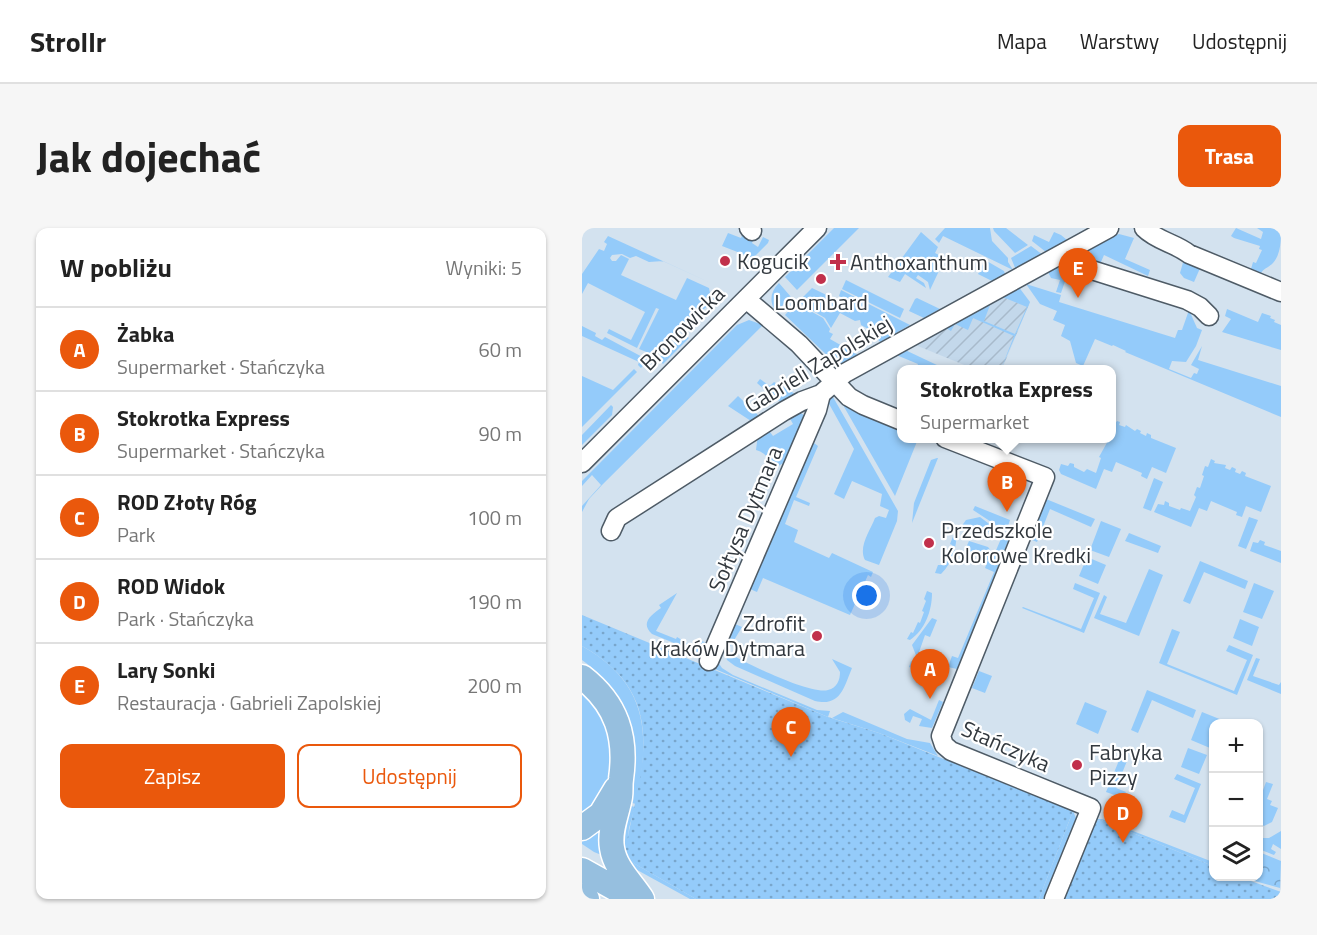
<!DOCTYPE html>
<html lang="pl">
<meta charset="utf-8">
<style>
:root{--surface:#fff;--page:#f6f6f6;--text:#222;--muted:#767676;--line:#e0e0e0;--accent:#ea580c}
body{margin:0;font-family:"Titillium Web",sans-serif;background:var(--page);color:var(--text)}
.controls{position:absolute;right:18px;bottom:18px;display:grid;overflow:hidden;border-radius:12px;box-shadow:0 2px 4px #0004}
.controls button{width:54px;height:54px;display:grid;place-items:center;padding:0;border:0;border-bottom:2px solid var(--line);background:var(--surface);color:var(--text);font:30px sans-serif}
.you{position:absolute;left:285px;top:368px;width:21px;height:21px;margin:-15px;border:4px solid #fff;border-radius:50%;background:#1a73e8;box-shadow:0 0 0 9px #1a73e833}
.badge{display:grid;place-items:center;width:39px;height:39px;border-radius:50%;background:var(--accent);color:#fff;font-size:20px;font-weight:700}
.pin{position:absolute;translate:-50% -50px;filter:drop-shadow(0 2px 3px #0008)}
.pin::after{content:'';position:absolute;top:32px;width:21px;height:18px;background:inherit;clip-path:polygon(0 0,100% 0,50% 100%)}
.popup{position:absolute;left:315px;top:137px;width:219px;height:78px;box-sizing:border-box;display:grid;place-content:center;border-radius:12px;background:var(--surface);filter:drop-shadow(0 2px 4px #0005);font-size:20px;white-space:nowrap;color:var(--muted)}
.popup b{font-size:22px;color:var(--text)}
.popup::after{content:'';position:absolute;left:50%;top:100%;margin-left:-12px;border:12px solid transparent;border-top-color:var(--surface)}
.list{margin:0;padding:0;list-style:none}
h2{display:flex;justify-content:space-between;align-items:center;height:78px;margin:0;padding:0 24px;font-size:26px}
h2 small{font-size:20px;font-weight:400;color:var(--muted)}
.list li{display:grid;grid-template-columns:39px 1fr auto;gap:18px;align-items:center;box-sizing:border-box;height:84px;padding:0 24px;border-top:2px solid var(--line)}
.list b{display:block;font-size:22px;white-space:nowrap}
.list p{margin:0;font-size:20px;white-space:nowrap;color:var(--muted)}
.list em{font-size:20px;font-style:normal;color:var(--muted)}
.actions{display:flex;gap:12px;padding:18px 24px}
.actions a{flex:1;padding:14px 0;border:2px solid var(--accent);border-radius:12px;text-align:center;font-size:21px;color:var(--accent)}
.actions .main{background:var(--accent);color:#fff}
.icon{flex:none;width:33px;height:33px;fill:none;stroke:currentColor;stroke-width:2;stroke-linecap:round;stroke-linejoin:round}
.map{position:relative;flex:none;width:699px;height:671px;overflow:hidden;border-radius:12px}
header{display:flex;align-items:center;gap:36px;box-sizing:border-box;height:84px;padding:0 30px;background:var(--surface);border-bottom:2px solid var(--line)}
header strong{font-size:28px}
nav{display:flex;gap:33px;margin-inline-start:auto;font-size:21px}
.intro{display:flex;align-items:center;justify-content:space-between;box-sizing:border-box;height:144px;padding:0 36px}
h1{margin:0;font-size:42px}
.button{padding:15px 27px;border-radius:12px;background:var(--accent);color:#fff;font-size:21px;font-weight:700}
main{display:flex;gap:36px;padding:0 36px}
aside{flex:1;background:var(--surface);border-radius:12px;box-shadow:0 2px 4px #0004}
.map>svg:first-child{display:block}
</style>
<header>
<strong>Strollr</strong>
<nav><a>Mapa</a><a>Warstwy</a><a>Udostępnij</a></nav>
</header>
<div class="intro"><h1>Jak dojechać</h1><a class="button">Trasa</a></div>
<main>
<aside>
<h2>W pobliżu<small>Wyniki: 5</small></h2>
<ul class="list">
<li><span class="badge">A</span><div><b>Żabka</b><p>Supermarket · Stańczyka</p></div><em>60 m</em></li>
<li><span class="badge">B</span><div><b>Stokrotka Express</b><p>Supermarket · Stańczyka</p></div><em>90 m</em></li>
<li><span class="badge">C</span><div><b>ROD Złoty Róg</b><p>Park</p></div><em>100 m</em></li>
<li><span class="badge">D</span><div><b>ROD Widok</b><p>Park · Stańczyka</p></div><em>190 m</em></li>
<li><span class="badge">E</span><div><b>Lary Sonki</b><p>Restauracja · Gabrieli Zapolskiej</p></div><em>200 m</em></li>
</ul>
<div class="actions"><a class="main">Zapisz</a><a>Udostępnij</a></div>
</aside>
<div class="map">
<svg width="699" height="671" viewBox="0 0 699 671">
<defs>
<pattern id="industrial-furrows" width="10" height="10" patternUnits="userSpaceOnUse" patternTransform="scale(1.5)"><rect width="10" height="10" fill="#c3d8eb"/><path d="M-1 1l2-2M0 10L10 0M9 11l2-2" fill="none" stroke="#a8bacb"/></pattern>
<pattern id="forest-crowns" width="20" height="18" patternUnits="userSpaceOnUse" patternTransform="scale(1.5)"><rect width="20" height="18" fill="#94cbfa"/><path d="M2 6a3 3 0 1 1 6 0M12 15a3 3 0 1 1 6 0" fill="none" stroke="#79a6cc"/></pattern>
<pattern id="garden-dots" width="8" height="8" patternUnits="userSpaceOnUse" patternTransform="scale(1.5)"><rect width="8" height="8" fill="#94cbfa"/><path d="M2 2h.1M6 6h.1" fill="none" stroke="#79a6cc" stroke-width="1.8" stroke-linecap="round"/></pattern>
</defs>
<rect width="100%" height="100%" fill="#d3e2ef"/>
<path fill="url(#industrial-furrows)" d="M423,65L448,74L420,141H392L331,116Z"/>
<path fill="#94cbfa" d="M252,0H277L215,62L203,49Z
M363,0H408L410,13L426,30V34L431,42L361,8L357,15L353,11Z
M411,0H424L446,17L433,25L412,3Z
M654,0L679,11L681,4L675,0H699C699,12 699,26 691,35C686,40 682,40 679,45L669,41L671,34L674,35L680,22L677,21L678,18L652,10L649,8Z
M162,3L173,8L170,15L176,19L181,9L187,12L186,15L171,30L140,18L146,5L159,10Z
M339,4L356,19L353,25L363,30L348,62L346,54L336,47L334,50L342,55L344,60L323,46L318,54L306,49Z
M472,4L479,7L485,12L464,24L450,13L452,7L467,14Z
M537,6L552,10L543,31L568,42L566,48L522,27L516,41L513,40L507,20Z
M26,8L131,56L81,33L67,34L54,28L48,30L40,26L30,27L28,30L30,33H34L39,27L47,31L39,47L94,72L105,50L127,60L128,65L133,68V72L101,98L72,127L57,121L77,81L74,80L55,120L25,105L27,101L49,112L63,84L6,55L0,66V46L17,21L22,23L25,16L22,14Z
M449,18L461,27L434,42L429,30Z
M602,31L619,38L612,54L602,50L598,45Z
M403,32L422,43L423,46L410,53L396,46Z
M474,39L487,42L479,65L474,64L478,52L469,50L465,42Z
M264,52L322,81L318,90L260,61Z
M197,55L209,69L194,84C187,74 188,64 197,55Z
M444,56L479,67L477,74L593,110L596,102H600L607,82L615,100L620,102L614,118L604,134L590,133L587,141L609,150L612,145L615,146L617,141L609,137L620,118L616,132L699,158V189L543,124L544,123L531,117L530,118L513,111L501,138L494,135L488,113L479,108L483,97L471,92L475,83L458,76Z
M436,58L448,74L419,141L432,108L391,90L386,102L373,96L369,103L362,99L407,74L408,77L402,93L433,106L445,79L418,68Z
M230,60L259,74L261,70L257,68L259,62L328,97L298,114L288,102L279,97L278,92L273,93L258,85L249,100L243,90L216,74Z
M335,70L358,81L342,90L327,83L333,71Z
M214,75L241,90L248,101L247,104L251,106L248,111L276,127C267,132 260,139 250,132L203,87Z
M645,81L676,94L680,85L689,88L688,90L693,92L692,94L699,97V122L640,104L649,91L643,88Z
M167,92L181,97L20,257L7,271L0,284V278L19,257L10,247L0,258V253L155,97Z
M0,98L14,105L13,108L20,112L23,109L66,132L59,140L56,137L57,134L0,108Z
M101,106L107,110L81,136L76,131Z
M321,121L357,138L356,141H334L336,136L312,126Z
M52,141L55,144L0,199V148L31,162Z
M178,151L188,158L192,154L215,167L201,174L193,171L175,155Z
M156,168L177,188L169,193L146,178Z
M248,169H251L316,283L315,293L297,337L283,332C276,319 288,303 293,290L297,288L304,290L307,282L298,278L300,266L270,253L262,271L252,266L272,221L246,174Z
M29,177L31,179L30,187L0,217V207Z
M261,177L320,204V210L336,211L313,268Z
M216,183L223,188L210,230L193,240C189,233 183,224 174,222L176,206L185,200L191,208L211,196L206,187Z
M242,184V189L232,215L236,218L214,269L228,275L227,278L212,272L203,296L216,302L212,314L247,330L250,325L291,344L289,349L286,347L268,387L181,350L175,364L168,361L191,310L187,307Z
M535,193L538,194L537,197L543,199L544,197L553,203L555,201L559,203L558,205L564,208L565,205L569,207V210L594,220L584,245L570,239L565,251L559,248L560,245L534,234L530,244L522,241L514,261L479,246L477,242L479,236L486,238L488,235L492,236V239L502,244L505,241L514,245L519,230L517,229L527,211L530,210V200Z
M355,230H356L330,295L332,275L349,232Z
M629,231L633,233L632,235L644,237L643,240L648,242L650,239L654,241L653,244L658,246L660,243L664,245L663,248L689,258L679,284L664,278L660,289L654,287L655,284L629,273L625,283L617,280L609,299L572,284L576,276L582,277L583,273L587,275V278L598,282L599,280L608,283L614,269L612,267L615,259L618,260L622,248L620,247L623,238L626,239Z
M572,250L581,254L569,283L561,280Z
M464,271L513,291L509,299L468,281L455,314L448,311Z
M393,278L428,292L426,298L417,299L391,282Z
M398,289L418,304L416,308L394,298L391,303L379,299L384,292Z
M667,289L676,292L664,321L656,318Z
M519,293L539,301L527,329L508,322Z
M371,300L375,304C374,321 371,334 359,346L353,345L356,337H359L363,327L366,328L370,317L368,316L372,306L369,304Z
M547,305L579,318L576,325L543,313Z
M421,306L427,311L375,441L366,439L370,428L376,430L412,344L403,340L406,332L383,322L387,313L406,319L412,327Z
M678,312L683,314L682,317L699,323V335L668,323L671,314L676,315Z
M505,329L524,337L516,356L497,348Z
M618,333L666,353L663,361L622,344L608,376L601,373Z
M567,341L581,347L557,408L512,390L522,367L525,369L518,386L544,395Z
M493,355L518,365L502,405L440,380L441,379L499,401L512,370L491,361Z
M672,355L692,363L680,391L661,384Z
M345,363L350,365C350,383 343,402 328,412L325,411L329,404L331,405L336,394L338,395L342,384L340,383L344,373L342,371Z
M95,365L74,403L94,411L95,409L115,421L120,413L126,416L123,423L114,424L70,406C58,395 69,387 79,380L77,377Z
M350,390L355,392L348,409L343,407L335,430L330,417Z
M658,391L677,399L670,418L651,410Z
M153,396L160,399L145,424C163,435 229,467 246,462C255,460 258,452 258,444L250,431L270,440C262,459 259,479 233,473L153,438L145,432L141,421Z
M590,401L598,404L585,436L652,463L665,432L644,423L647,417L671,427L655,467L577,435Z
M0,418C68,456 68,508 54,576L46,574C49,560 53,547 53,532C55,492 32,455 0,432Z
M674,430L678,431L671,448L697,457L699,454V466L665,452Z
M329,433L339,438L367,442L362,453L327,439Z
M136,434L140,440L151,447L235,482L248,483L246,489L133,441Z
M397,443L410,448L403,465L390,460Z
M565,462L614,482L611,490L570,472L556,505L549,502Z
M0,464C27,489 40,537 19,570C15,578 6,584 0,590Z
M357,472L361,474L350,500L337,498L340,491L331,488L328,495L323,492L322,486L328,481L349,492Z
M503,474L525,483L516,506L494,496Z
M261,484L325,511L348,515L356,528L297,505L250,490Z
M620,484L640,492L638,495L632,496L631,511L628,520L609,512Z
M606,520L625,527L617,546L599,539Z
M538,530L545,533L534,560L544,564L541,570L524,564Z
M595,546L619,556L603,595L587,589L590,582L602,587L613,560L592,551Z
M684,554L691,556L685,571L690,573L688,577L696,580L690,594L682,598L677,596V573Z
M45,577L53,579L47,600L44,629L53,636L114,671H108L46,637L39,619Z
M491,583L494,590L461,671H457Z
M23,589L27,630L12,624L0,616V606Z
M515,591H520L631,634V638L519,592L514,593Z
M699,603V621L691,616L689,621L694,624L692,627L677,621V610H687Z"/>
<path fill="url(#forest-crowns)" d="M677,624L699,633L698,660L658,649L676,648Z"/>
<path fill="url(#garden-dots)" d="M0,387L246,489L297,505L491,583L457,671H114L53,636L43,629V623C58,542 91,469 0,418Z
M519,592L631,638L632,648L658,649L699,664V671H482L514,593Z"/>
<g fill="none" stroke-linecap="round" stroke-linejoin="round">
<g stroke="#4e5b66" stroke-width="21">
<path id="minor" d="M167,0L170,3
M562,0C575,13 593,15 607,26L699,64
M482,26L489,34L497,38L605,72L618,79L627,88
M164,71L217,116L267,169L281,177L320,193
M363,210L463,249L359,508L362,517L369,523L509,580L472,671
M0,235L235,0
M29,303L35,290L202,183L220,173L239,166L263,145L527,0
M127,433L235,182L239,166"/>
</g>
<g stroke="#fff" stroke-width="27">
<path id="major" d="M0,449C35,476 45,509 39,551C38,557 39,563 38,569C35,586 27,603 30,620C33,640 49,654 60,671
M0,600L19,586L34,561
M0,642L52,671
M0,668L5,671"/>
</g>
<use href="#minor" stroke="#fff" stroke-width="18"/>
<use href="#major" stroke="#96bfdf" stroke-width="24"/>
</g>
<g fill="#c1304b" stroke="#fff" stroke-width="2">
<circle cx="143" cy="33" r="6"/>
<path d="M253 25h6v6h6v6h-6v6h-6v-6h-6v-6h6z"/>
<circle cx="239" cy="51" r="6"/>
<circle cx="347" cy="315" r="6"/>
<circle cx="235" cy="408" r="6"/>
<circle cx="495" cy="537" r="6"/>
</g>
<g text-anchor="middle" stroke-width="4.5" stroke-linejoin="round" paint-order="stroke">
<g font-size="22" fill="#32383e" stroke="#fff" text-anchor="start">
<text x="155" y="41">Kogucik</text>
<text x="268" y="42">Anthoxanthum</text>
<text x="239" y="82" text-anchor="middle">Loombard</text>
<text x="359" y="310">Przedszkole<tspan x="359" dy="25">Kolorowe Kredki</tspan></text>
<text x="223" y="403" text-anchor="end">Zdrofit<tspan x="223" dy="25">Kraków Dytmara</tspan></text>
<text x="507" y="532">Fabryka<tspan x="507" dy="25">Pizzy</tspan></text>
</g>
<g font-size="22" fill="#32383e" stroke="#fff">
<text transform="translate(100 100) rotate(-45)" y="8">Bronowicka</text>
<text transform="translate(236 136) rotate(-31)" y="8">Gabrieli Zapolskiej</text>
<text transform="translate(163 291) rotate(-67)" y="8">Sołtysa Dytmara</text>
<text transform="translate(424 518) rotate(24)" y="8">Stańczyka</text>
</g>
</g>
</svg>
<div class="controls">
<button>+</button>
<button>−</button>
<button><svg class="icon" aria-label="layers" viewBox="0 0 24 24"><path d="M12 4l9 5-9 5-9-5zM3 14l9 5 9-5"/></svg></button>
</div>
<div class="you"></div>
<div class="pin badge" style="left:348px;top:471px">A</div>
<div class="pin badge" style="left:425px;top:284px">B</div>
<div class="popup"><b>Stokrotka Express</b>Supermarket</div>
<div class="pin badge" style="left:209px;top:529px">C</div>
<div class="pin badge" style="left:541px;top:615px">D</div>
<div class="pin badge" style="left:496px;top:70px">E</div>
</div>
</main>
